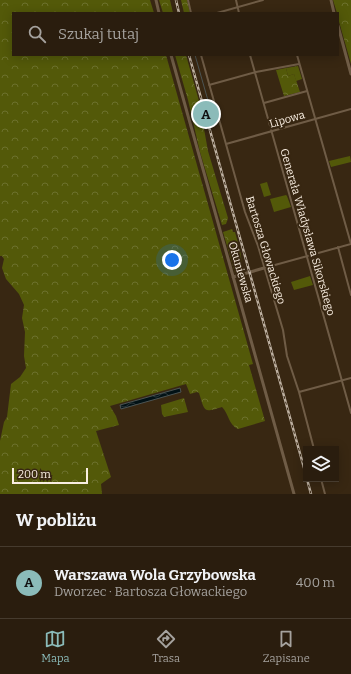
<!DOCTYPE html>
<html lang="pl">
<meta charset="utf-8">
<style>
:root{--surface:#2a1d0e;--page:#362a1c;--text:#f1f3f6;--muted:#a5a29e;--line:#463b2e;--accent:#8bbbb9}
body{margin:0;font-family:Bitter,serif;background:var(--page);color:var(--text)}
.controls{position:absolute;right:12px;bottom:12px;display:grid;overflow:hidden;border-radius:0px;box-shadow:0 2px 10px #0003}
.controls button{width:36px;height:36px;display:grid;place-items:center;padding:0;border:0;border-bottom:1px solid var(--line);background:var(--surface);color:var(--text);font:20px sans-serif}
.scale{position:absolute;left:12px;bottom:10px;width:76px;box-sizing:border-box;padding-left:4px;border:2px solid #f9eee1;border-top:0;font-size:11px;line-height:14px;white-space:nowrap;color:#f9eee1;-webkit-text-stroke:3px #382712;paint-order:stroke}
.you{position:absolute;left:172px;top:260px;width:14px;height:14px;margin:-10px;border:3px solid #fff;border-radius:50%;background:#1a73e8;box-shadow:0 0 0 6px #1a73e833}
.badge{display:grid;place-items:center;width:26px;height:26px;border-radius:50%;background:var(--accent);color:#111;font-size:13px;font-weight:700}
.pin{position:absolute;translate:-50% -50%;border:2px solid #fff;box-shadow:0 1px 4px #0006}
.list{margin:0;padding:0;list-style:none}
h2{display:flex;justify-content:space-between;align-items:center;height:52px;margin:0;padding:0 16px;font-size:17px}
h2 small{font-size:13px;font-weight:400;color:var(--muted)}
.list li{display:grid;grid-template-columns:26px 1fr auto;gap:12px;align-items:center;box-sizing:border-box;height:72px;padding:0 16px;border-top:1px solid var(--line)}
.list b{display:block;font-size:15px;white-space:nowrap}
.list p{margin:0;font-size:13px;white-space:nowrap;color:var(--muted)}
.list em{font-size:13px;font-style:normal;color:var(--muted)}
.icon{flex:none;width:22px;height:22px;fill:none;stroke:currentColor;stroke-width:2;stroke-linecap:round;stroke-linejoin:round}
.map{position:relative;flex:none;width:351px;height:494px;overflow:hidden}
.search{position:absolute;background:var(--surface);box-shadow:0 2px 10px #0003;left:12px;right:12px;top:12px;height:44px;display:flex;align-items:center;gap:10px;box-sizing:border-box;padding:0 14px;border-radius:0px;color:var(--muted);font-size:15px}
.sheet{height:124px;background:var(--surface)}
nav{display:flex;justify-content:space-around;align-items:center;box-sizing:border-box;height:56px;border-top:1px solid var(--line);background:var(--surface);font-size:11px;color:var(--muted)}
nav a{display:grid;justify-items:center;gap:2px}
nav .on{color:var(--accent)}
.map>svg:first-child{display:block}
</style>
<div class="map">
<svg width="351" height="494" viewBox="0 0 351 494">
<defs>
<pattern id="forest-crowns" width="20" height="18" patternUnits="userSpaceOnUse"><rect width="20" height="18" fill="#535909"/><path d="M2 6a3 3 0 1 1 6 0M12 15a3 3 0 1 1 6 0" fill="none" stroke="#6c712d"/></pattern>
<pattern id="park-tufts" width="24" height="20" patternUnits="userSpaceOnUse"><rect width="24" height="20" fill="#535909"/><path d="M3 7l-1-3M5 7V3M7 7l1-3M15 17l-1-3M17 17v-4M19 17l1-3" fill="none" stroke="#6c712d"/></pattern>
<pattern id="water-waves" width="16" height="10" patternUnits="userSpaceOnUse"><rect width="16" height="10" fill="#021216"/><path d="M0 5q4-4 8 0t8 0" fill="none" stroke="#283538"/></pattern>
</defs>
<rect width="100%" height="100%" fill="#382712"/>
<path fill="#535909" d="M267,182L271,195L264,197L260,184Z
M286,195L287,196L291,207L274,212L270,199Z
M310,276L313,285L294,290L291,282Z"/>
<path fill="url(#forest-crowns)" d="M0,0H150L154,13H13V55H166L253,364L249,365L265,421L238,429C228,424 229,414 222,407C203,413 205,412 199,393L197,392L190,394L186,384L110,406L116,416L119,425L96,431L111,477L101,484L102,494H0V441L4,422L7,417L11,384L20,377L26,368L24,356L25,332L22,318L24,305L19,294L6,279L2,268L4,259L2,256H0Z
M159,0H170L173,13H163Z
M181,0H187L190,13H184Z
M333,0H351V64L338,18V13H337Z
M175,55H186L199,101L208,151L228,218L226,224L222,225L200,152L188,100Z
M286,68L288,76L294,74L300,92L284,96L276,70Z
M350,156L351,162L331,167L329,161Z
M232,229L233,232H235L240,250L243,270L235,273L223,232Z
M184,398L188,412L164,417L162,414L161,405Z"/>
<path fill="url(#park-tufts)" d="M298,66L302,79L296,81L294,74L288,76L286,68Z"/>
<path fill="url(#water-waves)" stroke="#4c5453" d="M180,388L181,392L121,409L120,405Z"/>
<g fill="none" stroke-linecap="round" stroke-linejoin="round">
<path stroke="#4c5453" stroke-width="1" d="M195,55L211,111"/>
<path stroke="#6f5c46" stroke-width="2" d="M188,0L191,13
M236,0L239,13
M217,13L263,0
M201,55L245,212L258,246L283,330L287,356L299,392L314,449
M250,55L351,413
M297,55L351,244
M209,85L256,72L299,64
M264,103L307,91
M226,144L351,109
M338,247L351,295
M264,268L351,244
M299,392L351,378
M321,479L325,494"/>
<path stroke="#6f5c46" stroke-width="3" d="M156,0L159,13
M331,0L334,13
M338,26L351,74
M171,55L294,494
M233,277L264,268"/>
<g stroke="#beb1a2" stroke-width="2.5">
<path id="rail" d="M176,0L179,13
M189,55L306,475
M307,479L311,494"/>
</g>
<use href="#rail" stroke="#382712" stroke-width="1" stroke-dasharray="3" stroke-linecap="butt"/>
</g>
<g text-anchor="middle" stroke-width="4" stroke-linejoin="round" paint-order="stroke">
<g font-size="11" fill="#f9eee1" stroke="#382712">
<text transform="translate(287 119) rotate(-16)" y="4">Lipowa</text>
<text transform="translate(308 232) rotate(74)" y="4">Generała Władysława Sikorskiego</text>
<text transform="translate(266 250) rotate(73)" y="4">Bartosza Głowackiego</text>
<text transform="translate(241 272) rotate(74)" y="4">Okuniewska</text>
</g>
</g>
</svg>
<div class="controls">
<button><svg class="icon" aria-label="layers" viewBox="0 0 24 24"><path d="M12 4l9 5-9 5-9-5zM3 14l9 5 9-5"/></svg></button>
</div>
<div class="scale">200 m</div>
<div class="you"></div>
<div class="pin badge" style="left:206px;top:114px">A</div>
<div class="search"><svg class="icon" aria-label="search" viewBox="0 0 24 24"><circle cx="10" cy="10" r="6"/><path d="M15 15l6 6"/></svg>Szukaj tutaj</div>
</div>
<section class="sheet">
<h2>W pobliżu<small></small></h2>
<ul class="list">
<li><span class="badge">A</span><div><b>Warszawa Wola Grzybowska</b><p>Dworzec · Bartosza Głowackiego</p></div><em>400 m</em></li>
</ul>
</section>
<nav>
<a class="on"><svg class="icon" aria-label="map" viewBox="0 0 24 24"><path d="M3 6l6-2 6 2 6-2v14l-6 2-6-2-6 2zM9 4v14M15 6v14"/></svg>Mapa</a>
<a><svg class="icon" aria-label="directions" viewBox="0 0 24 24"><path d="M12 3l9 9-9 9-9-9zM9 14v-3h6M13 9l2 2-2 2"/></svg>Trasa</a>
<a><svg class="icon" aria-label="saved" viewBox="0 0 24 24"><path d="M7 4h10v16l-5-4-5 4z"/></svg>Zapisane</a>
</nav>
